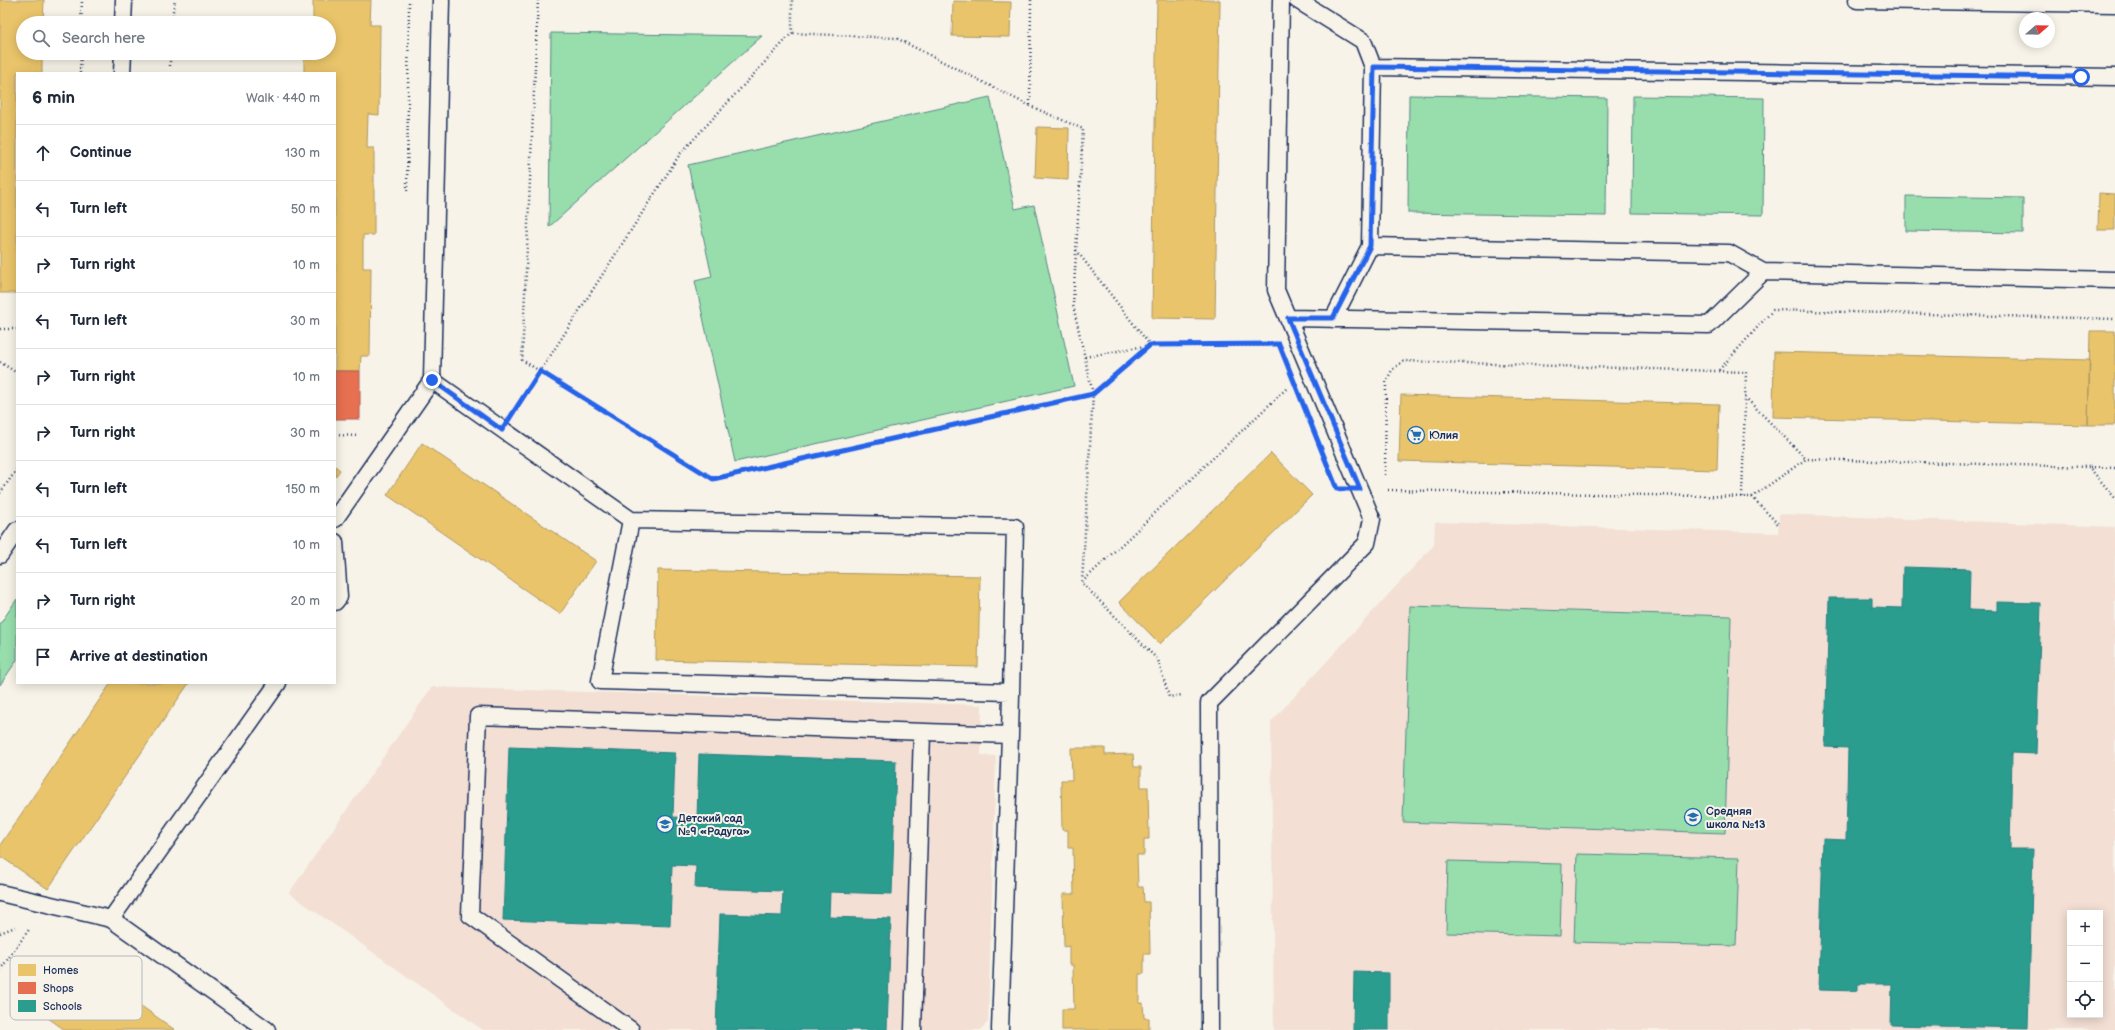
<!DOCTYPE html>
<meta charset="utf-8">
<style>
:root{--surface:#fff;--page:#f6f6f7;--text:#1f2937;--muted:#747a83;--line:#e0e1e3}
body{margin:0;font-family:"Balsamiq Sans",sans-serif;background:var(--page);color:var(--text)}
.controls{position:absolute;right:12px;bottom:12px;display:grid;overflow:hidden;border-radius:0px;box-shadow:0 2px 10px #0003}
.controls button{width:36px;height:36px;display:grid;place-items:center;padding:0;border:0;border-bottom:1px solid var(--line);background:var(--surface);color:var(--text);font:20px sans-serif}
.compass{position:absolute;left:2019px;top:12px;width:36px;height:36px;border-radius:50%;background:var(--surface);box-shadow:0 2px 10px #0003;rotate:70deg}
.stop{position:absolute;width:12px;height:12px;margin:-9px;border:3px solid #2563eb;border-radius:50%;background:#fff}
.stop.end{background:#2563eb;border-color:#fff;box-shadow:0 1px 4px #0008}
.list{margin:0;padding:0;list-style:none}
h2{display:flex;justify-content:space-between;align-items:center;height:52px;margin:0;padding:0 16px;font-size:17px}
h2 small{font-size:13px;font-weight:400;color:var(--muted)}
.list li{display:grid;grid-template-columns:26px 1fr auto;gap:12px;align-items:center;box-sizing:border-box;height:56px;padding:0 16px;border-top:1px solid var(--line)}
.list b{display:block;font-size:15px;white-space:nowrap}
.list em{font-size:13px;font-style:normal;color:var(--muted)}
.icon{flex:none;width:22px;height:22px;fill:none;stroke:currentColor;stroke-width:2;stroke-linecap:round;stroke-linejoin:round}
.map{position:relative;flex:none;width:2115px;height:1030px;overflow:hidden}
.search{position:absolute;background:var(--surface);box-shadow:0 2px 10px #0003;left:16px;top:16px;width:320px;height:44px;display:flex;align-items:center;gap:10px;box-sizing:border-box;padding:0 14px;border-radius:22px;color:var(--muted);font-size:15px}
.panel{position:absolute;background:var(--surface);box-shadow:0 2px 10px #0003;left:16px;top:72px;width:320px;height:612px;border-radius:0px}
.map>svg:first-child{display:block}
</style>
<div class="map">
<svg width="2115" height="1030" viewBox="0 0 2115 1030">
<rect width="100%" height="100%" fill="#f7f3e8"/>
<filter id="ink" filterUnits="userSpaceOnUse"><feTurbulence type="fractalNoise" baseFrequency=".025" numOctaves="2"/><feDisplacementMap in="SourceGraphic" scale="8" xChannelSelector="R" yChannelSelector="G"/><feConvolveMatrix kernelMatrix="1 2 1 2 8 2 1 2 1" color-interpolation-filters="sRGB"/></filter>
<g filter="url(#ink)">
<path fill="#f3dfd4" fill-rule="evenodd" d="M1779,514L2115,527V1030H1274L1271,722L1434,545L1435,522L1778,533ZM2070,913H2100V1015H2070Z
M432,687L982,705L981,755L996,756L988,1022L980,1030H483L289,893Z"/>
<path fill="#97deac" stroke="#598685" d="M551,33L762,36L549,227Z
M1409,95L1607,98L1606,216L1408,213Z
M1633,96L1764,98L1763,215L1632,213Z
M990,97L1015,209L1034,205L1074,386L735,462L695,281L712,277L688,165Z
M1906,196L2023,198V233L1906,231Z
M17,599V660L0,685V624Z
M1410,606L1731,616L1725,833L1403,822Z
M1577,854L1739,858L1736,946L1574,942Z
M1448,861L1562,864L1560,936L1446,933Z"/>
<path fill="#e9c46a" stroke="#ab9766" d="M0,0H44L43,23H23V53H42V73H17V293H0Z
M313,0H371L370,25H380L379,115L368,114L367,148H374V235H363V268H371L370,356H361L360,371H335V73H304V53H329V23H313Z
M1157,0H1220L1215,319L1152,318Z
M953,1L1011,2L1010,37L952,36Z
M1037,127L1069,128L1068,180L1035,178Z
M2099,193L2115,194V230H2098Z
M2090,331H2115V425H2088Z
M1774,352L2090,360L2088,425L1773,417Z
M1401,395L1719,404L1717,470L1399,461Z
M422,443L596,561L560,614L387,495Z
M1271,453L1312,495L1160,644L1119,602Z
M335,466L340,470L335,477Z
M658,570L980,576L978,667L656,660Z
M111,683H189L48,889L0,856V845Z
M1071,748H1105V755L1133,754L1134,767H1141V787H1148L1149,839H1144V855H1137L1138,887H1143L1144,902H1149L1150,954H1144V974H1139V1003H1143L1144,1018H1149V1030H1062V1009H1074L1073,965H1069V946L1064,947L1063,894H1074L1073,848H1068V830H1062L1061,780H1072Z
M78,961L175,1030H65L41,1013Z"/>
<path fill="#e76f51" stroke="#aa5c55" d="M335,371H360V419H335Z"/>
<path fill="#2a9d8f" stroke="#267c80" d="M1903,567L1970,569L1969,610L1997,611V602L2041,603L2036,754L2012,753L2010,849H2033L2028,1028L1891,1025L1892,984H1858V991L1819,990L1823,839L1846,840L1848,748L1825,747L1829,598H1872V607L1902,608Z
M509,747L675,753L673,817L697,818L699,754L896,761L892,894L830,892L829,917L891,919L887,1030H716L720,914L782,916L783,891L695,888L696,866L672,865L670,926L503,920Z
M1354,972L1389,973V1030H1353Z"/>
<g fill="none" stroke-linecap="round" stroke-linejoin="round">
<g stroke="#1b2f5e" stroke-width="19">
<path id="lane" d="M1297,0L1363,41L1373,67
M1857,0L2115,4
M123,23L124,0
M122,73L123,53
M2115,77L1373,67L1370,246L1729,253L1763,272L2115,280
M1288,318L1709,325L1763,272
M1333,319L1370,246
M432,380L441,0
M335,519L432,380L631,520L1015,527L1010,735
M631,520L600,681L1011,692
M335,542L339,597L335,602
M0,555L17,530
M0,893L111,919L267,1030
M111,919L278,683
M631,1030L470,915L478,716L1010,735L1000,1030
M913,1030L922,733
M1210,1030L1209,703L1367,543L1372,519L1276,290L1281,0"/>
</g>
<path stroke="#1b2f5e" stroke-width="2.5" stroke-dasharray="1 3" stroke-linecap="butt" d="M538,0L522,360L713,479L1093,394L1073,305L1083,129L1030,106L896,38L792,33
M81,23L82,0
M171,23L175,0
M170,66V53
M80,73L81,53
M1030,105L1031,0
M407,191L409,0
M1076,250L1150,345H1269
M0,329H17
M1085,357L1150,345L1093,394L1082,583L1158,660L1169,697L1183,695
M0,362L17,373
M1719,370L1773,310L2115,319
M1745,397L1806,459
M518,406L680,154L792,33V0
M335,435L359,436
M2090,467L2115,468
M1385,475L1386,382L1392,370L1403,361L1746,372L1742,497
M1388,490L1752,497L1806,459L2089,467L2115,498
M0,493L17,469
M1752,497L1778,524
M1082,582L1288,387
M0,933L18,926
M0,970L30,928"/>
<use href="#lane" stroke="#f7f3e8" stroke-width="16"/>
</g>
</g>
<g fill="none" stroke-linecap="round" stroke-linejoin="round" filter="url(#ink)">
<path stroke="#2563eb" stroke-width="5" d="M432,380L502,430L540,371L713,479L1093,394L1150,345L1279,344L1337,489H1360L1288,318H1333L1370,246L1374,67L2081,77"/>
</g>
<defs>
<g id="supermarket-ring" transform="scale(0.9)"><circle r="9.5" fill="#f7f3e8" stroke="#1f6fb2" stroke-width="1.5"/><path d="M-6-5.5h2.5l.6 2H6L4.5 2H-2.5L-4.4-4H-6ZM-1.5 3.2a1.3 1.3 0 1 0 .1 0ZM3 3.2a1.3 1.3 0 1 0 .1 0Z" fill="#1f6fb2"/></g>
<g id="school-ring" transform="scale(0.9)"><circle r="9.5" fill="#f7f3e8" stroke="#1f6fb2" stroke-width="1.5"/><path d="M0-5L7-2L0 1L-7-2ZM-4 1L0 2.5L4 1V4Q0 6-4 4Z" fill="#1f6fb2"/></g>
</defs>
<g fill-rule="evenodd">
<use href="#supermarket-ring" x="1416" y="435"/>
<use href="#school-ring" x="1693" y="817"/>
<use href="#school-ring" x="665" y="824"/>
</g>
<g text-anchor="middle" stroke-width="4" stroke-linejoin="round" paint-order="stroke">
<g font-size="11" font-weight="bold" fill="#1b2f5e" stroke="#f7f3e8" text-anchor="start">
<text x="1429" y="439">Юлия</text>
<text x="1706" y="815">Средняя<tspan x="1706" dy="13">школа №13</tspan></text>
<text x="678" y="822">Детский сад<tspan x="678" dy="13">№9 «Радуга»</tspan></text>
</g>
</g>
<rect x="10" y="956" width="132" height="64" rx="6" fill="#f7f3e8" stroke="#b5b8bf" stroke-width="1"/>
<rect x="18" y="964" width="18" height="12" fill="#e9c46a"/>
<rect x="18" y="982" width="18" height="12" fill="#e76f51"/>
<rect x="18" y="1000" width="18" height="12" fill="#2a9d8f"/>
<g font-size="11" fill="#1b2f5e">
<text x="43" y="974">Homes</text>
<text x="43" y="992">Shops</text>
<text x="43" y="1010">Schools</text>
</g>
</svg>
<div class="controls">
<button>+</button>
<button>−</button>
<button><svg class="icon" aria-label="locate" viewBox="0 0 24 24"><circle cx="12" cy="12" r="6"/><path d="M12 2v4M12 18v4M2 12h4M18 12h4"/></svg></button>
</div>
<svg class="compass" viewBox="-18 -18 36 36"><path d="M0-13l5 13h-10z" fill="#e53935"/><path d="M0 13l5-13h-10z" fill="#747a83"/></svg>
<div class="stop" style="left:2081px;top:77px"></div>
<div class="stop end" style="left:432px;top:380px"></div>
<div class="search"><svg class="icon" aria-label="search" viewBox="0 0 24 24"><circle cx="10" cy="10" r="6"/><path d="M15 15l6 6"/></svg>Search here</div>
<section class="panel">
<h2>6 min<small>Walk · 440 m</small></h2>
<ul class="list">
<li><svg class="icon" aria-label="ahead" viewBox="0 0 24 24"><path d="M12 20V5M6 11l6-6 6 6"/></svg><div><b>Continue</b></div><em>130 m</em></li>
<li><svg class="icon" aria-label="left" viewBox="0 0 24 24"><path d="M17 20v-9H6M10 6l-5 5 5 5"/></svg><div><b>Turn left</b></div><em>50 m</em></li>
<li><svg class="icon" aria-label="right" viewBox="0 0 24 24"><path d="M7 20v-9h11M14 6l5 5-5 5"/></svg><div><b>Turn right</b></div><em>10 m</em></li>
<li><svg class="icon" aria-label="left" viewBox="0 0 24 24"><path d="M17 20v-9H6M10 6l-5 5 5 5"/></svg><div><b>Turn left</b></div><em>30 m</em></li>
<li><svg class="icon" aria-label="right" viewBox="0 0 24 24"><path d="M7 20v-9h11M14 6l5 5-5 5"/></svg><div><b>Turn right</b></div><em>10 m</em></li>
<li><svg class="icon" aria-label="right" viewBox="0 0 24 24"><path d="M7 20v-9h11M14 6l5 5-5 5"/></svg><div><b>Turn right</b></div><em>30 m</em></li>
<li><svg class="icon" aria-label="left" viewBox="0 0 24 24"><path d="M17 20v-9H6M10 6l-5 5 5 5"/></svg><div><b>Turn left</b></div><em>150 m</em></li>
<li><svg class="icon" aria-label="left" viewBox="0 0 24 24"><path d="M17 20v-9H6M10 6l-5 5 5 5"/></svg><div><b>Turn left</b></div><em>10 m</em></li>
<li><svg class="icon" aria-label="right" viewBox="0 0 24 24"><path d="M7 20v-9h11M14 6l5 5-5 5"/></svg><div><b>Turn right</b></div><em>20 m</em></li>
<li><svg class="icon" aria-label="arrive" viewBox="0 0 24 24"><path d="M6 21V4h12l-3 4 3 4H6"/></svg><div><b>Arrive at destination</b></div></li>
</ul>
</section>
</div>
